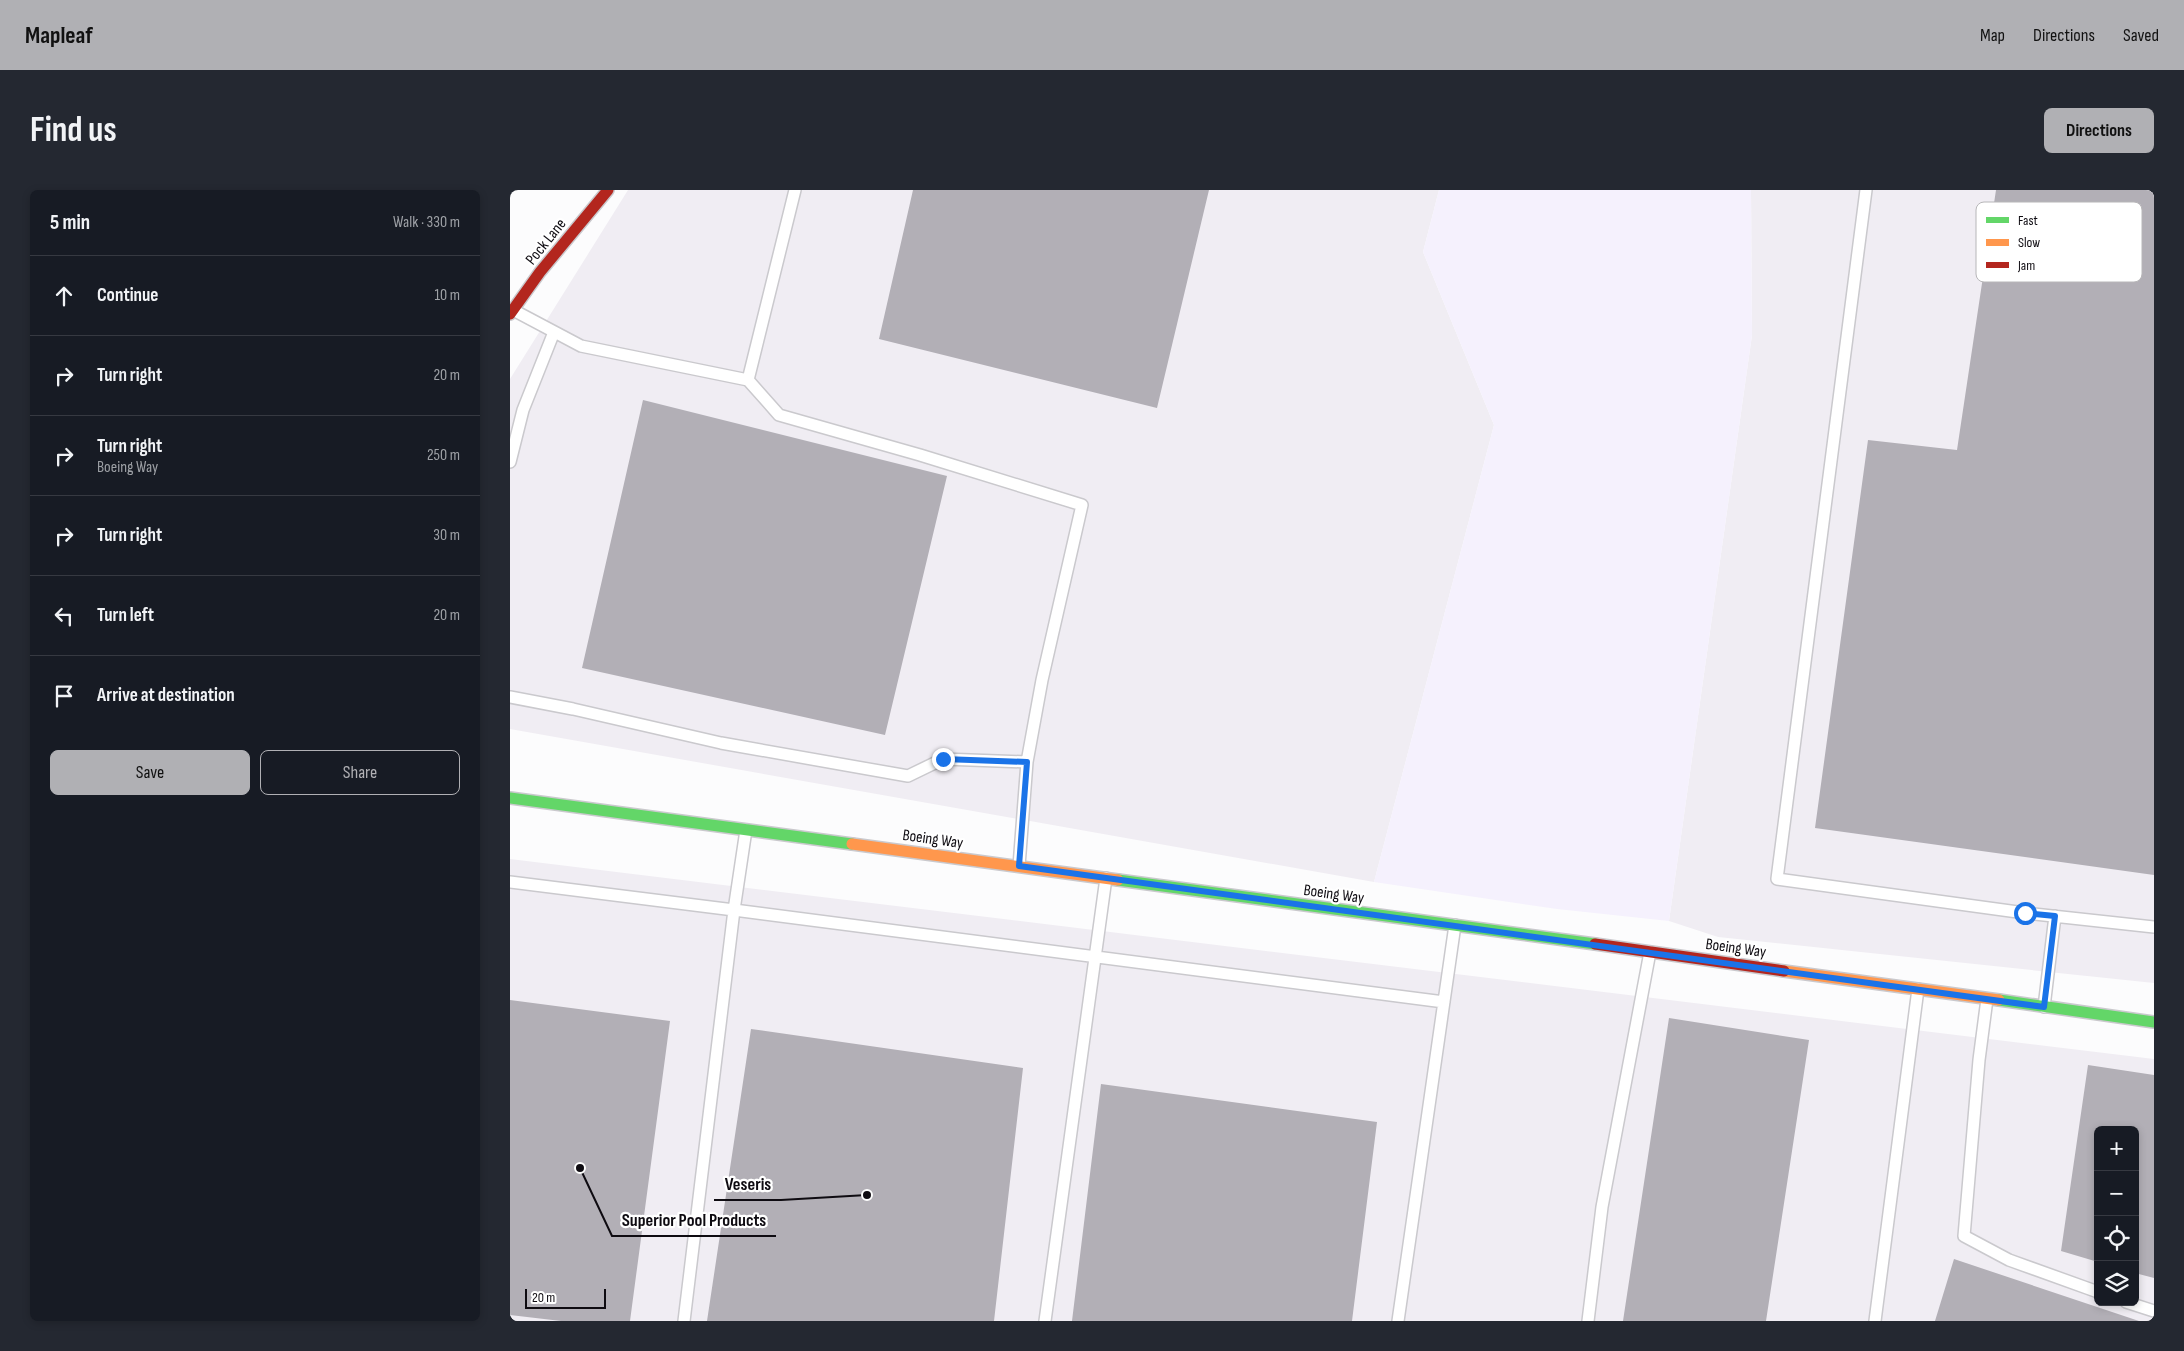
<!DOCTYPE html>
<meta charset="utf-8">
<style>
:root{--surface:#171b24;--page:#242831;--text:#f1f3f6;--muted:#9ea1a6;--line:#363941;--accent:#b0b0b4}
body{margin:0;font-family:"Sofia Sans Condensed",sans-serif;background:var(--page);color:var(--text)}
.controls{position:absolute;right:15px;bottom:15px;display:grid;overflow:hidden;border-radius:8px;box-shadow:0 2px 8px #0003}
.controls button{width:45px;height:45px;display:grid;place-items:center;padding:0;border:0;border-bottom:1px solid var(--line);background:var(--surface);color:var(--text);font:25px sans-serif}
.scale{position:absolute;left:15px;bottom:12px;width:81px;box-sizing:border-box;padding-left:5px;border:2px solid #0e0b11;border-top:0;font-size:14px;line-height:18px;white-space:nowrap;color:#0e0b11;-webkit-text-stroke:4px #fff;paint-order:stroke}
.stop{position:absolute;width:15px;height:15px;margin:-11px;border:4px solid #1a73e8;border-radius:50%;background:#fff}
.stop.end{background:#1a73e8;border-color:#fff;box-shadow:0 1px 5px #0008}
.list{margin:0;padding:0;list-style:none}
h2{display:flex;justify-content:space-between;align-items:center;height:65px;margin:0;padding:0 20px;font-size:21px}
h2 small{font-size:16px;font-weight:400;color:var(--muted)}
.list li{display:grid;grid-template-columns:32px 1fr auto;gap:15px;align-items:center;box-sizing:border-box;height:80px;padding:0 20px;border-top:1px solid var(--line)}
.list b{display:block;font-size:19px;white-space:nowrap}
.list p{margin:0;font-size:16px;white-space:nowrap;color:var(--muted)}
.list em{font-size:16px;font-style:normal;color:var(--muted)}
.actions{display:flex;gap:10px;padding:15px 20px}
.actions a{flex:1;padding:11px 0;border:1px solid var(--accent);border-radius:8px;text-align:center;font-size:18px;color:var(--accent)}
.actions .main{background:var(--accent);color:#111}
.icon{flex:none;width:28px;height:28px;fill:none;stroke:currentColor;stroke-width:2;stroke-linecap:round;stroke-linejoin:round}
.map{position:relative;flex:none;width:1644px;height:1131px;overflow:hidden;border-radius:8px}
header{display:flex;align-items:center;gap:30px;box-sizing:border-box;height:70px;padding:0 25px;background:var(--accent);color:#111}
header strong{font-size:24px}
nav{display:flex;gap:28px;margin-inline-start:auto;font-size:18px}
.intro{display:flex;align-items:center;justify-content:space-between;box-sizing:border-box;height:120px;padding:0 30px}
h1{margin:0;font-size:35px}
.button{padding:12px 22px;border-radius:8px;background:var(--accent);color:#111;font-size:18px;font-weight:700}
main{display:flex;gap:30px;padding:0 30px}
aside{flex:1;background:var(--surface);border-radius:8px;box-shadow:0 2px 8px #0003}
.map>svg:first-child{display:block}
</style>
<header>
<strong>Mapleaf</strong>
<nav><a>Map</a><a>Directions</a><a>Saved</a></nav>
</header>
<div class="intro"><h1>Find us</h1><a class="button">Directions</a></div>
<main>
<aside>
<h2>5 min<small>Walk · 330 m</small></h2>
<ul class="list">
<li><svg class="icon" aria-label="ahead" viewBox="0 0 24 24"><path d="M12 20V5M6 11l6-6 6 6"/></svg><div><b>Continue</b></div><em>10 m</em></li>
<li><svg class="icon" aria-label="right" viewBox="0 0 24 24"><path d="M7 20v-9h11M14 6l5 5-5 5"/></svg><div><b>Turn right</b></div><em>20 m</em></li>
<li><svg class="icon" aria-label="right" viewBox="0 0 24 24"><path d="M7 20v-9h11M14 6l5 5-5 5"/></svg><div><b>Turn right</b><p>Boeing Way</p></div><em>250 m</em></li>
<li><svg class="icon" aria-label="right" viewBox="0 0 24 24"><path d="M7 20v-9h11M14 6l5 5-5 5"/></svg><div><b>Turn right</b></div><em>30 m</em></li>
<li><svg class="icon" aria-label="left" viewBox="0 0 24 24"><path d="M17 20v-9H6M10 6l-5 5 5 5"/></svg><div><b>Turn left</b></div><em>20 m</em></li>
<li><svg class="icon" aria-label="arrive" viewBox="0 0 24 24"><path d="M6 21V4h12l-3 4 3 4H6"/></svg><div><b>Arrive at destination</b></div></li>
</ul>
<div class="actions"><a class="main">Save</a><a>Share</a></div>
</aside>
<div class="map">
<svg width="1644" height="1131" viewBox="0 0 1644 1131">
<rect width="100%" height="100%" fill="#fcfcfd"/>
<path fill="#f0edf3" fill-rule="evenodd" d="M118,0H929L913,62L984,235L864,692L0,539V189Z
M1241,0H1644V793L1208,747L1159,731L1242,145Z
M0,669L1644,869V1131H0ZM1588,940H1625V1112H1588Z"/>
<path fill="#f5f1fd" d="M929,0H1241L1242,145L1159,731L1047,719L864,692L984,235L913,62Z"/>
<path fill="#b2afb6" d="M403,0H699L647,218L369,149Z
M1486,0H1644V685L1305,638L1358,250L1447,260Z
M133,210L437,286L375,545L72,478Z
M0,810L160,831L120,1131H51L0,1125Z
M1159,828L1299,850L1256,1131H1113Z
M241,839L513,878L484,1131H197Z
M1578,875L1644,885V1088L1625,1083V940H1588V1072L1551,1061Z
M591,894L867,932L842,1131H562Z
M1444,1069L1629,1131H1425Z"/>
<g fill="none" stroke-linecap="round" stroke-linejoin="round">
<g stroke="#cac9cd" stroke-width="14">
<path id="lane" d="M1356,0L1267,689L1515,723L1644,737
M3,120L71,156L238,190L285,0
M238,190L269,225L410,265L572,315L532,490L517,572
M0,272L13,220L44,142
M0,507L63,519L211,553L398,586L433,569L517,572L509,676
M0,692L224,720L236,640
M1477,809L1469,870L1454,1046L1499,1070L1588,1102
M1534,817L1545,726
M1616,1112L1644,1121
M174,1131L224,720L934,812
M535,1131L596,688
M888,1131L945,735
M1078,1131L1092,1017L1140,762
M1365,1131L1408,799"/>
</g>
<g stroke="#cac9cd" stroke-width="14">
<path id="fast" d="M0,608L342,654
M608,690L1085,754
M1489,810L1644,832"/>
</g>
<g stroke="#cac9cd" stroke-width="14">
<path id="slow" d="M342,654L608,690
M1274,781L1489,810"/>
</g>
<g stroke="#cac9cd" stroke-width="14">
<path id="jam" d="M0,124L30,82L98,0
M1085,754L1274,781"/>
</g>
<use href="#lane" stroke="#fff" stroke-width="11"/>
<use href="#fast" stroke="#63d668" stroke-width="11"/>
<use href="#slow" stroke="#ff974d" stroke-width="11"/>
<use href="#jam" stroke="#b3261e" stroke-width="11"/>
</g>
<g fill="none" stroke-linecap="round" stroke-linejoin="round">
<path stroke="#1a73e8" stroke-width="6" d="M433,569L517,572L509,676L1534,817L1545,726L1515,723"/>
</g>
<g text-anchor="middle" stroke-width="4.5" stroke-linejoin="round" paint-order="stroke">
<g font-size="16" fill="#0e0b11" stroke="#fff">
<text transform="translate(35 51) rotate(-51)" y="6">Pock Lane</text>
<text transform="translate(423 648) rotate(8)" y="6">Boeing Way</text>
<text transform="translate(824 703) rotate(8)" y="6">Boeing Way</text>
<text transform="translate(1226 757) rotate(8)" y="6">Boeing Way</text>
</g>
</g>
<rect x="1466" y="12" width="166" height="80" rx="8" fill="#fff" stroke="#b7b6b8" stroke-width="1"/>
<rect x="1476" y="27" width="23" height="6" fill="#63d668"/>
<rect x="1476" y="49" width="23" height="7" fill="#ff974d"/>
<rect x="1476" y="72" width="23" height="6" fill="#b3261e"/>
<g font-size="14" fill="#0e0b11">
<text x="1508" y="35">Fast</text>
<text x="1508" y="57">Slow</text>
<text x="1508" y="80">Jam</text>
</g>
<path fill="none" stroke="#0e0b11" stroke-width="2" d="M357 1005L271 1010H204M70 978L102 1046H266"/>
<g fill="#0e0b11" stroke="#fff" stroke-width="2">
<circle cx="357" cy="1005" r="5"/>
<circle cx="70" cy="978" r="5"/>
</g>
<g font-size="18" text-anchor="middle" font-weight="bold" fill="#0e0b11" stroke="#fff" stroke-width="4.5" stroke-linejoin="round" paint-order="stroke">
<text x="238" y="1000">Veseris</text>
<text x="184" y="1036">Superior Pool Products</text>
</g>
</svg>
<div class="controls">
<button>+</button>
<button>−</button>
<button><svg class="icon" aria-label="locate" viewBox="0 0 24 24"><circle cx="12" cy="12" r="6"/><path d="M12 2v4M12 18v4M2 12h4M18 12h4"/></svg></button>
<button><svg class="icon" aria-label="layers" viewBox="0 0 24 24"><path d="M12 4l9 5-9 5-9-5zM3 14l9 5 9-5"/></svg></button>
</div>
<div class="scale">20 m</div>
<div class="stop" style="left:1515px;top:723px"></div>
<div class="stop end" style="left:433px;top:569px"></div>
</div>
</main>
